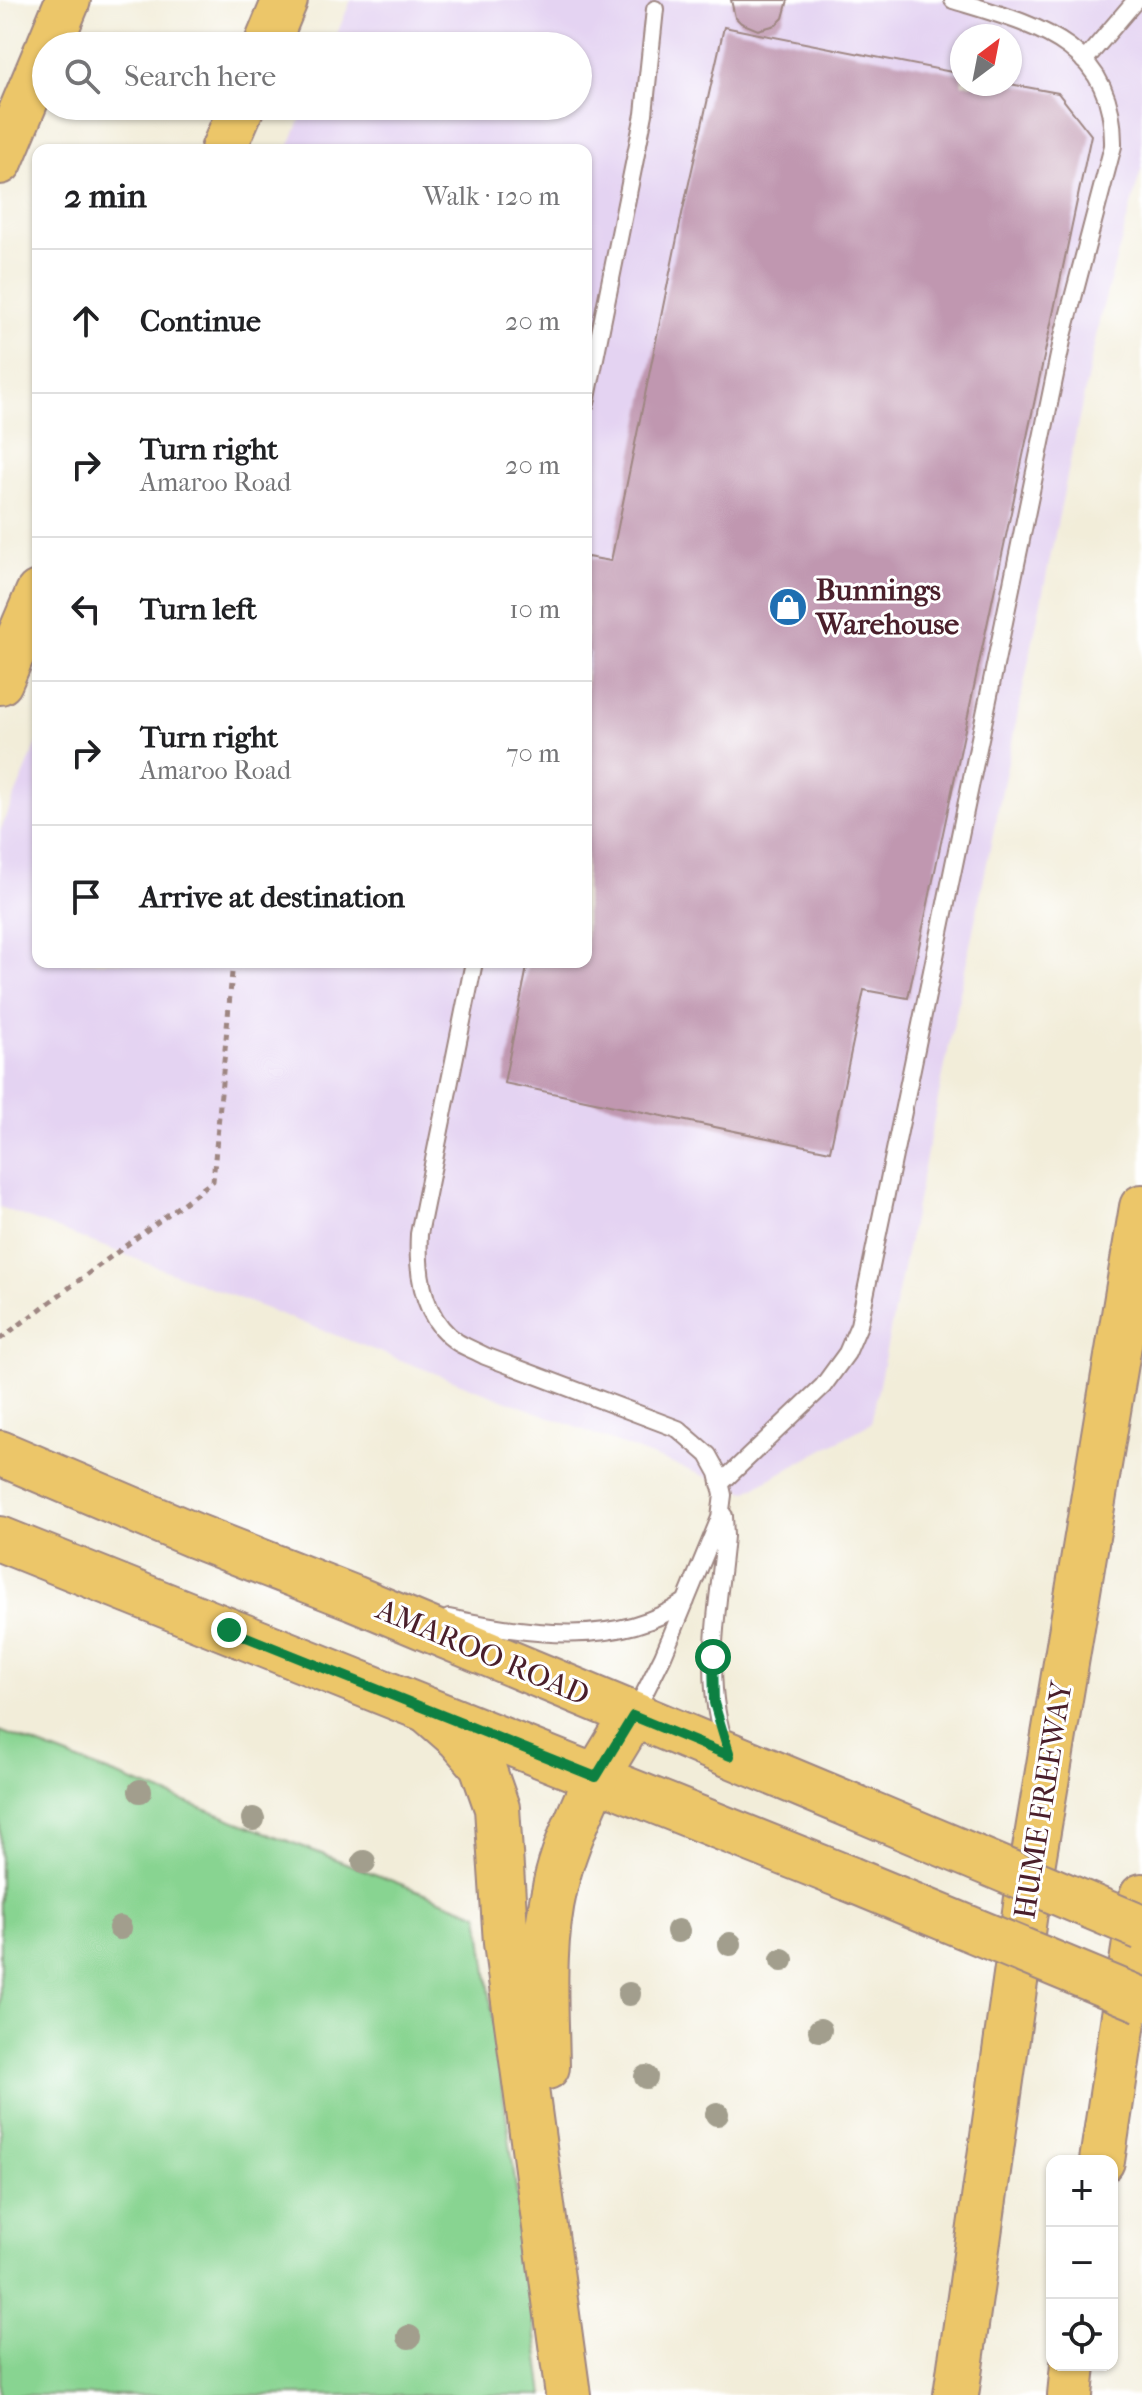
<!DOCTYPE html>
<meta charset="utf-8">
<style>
:root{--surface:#fff;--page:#f6f6f6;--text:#202124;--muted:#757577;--line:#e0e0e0}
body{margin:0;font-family:"IM FELL French Canon",serif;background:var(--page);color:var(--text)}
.controls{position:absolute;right:24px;bottom:24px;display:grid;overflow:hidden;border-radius:16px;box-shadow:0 2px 6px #0004}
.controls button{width:72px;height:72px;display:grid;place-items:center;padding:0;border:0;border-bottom:2px solid var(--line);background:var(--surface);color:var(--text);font:40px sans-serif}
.compass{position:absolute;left:950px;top:24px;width:72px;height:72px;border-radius:50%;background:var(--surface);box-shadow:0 2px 6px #0004;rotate:32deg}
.stop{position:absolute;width:24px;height:24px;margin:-18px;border:6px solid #0b8043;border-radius:50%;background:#fff}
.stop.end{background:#0b8043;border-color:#fff;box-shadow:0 2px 8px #0008}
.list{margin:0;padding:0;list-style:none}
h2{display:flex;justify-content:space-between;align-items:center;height:104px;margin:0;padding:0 32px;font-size:34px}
h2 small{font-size:26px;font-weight:400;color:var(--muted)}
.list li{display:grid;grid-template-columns:52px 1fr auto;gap:24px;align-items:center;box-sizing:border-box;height:144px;padding:0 32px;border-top:2px solid var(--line)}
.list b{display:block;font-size:30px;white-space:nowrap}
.list p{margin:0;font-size:26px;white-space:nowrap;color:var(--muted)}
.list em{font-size:26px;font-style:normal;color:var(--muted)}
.icon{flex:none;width:44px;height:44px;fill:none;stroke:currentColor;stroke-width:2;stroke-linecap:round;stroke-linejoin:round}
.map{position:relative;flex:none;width:1142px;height:2395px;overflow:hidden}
.search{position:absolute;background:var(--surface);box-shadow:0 2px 6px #0004;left:32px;top:32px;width:560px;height:88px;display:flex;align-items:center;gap:20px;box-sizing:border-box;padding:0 28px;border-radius:44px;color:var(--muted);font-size:30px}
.panel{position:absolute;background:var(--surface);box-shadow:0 2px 6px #0004;left:32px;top:144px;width:560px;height:824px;border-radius:16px}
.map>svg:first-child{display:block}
</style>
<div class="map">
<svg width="1142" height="2395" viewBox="0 0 1142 2395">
<rect width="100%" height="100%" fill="#fff"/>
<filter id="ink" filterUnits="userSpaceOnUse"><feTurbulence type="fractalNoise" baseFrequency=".0125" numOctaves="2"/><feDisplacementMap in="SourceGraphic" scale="16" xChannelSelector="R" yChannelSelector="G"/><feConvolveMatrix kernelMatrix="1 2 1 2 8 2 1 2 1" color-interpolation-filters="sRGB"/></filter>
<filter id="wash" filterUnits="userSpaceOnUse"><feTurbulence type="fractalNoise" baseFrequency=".006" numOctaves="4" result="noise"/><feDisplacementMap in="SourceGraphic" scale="32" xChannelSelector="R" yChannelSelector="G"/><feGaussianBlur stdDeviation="1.8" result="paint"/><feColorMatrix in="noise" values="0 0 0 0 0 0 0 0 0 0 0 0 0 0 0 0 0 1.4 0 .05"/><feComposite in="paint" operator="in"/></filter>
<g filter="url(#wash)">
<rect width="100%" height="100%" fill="#f2edd9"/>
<path fill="#e4d3f2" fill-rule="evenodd" d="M351,0H1142V167L1100,317L871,1423L746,1492L0,1207V831L38,741V962H586V150H288L306,106H578V46H332ZM962,36H1010V84H962Z"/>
<path fill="#88d491" stroke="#697a5e" stroke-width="2" d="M0,1731L479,1914L544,2395H0Z"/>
<g id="blocks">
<path fill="#c097b0" d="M731,0H788L783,18L776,25L758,30L741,23L735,17Z
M724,27L962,74V84H1010L1058,93L1091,135L908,998L864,990L830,1151L504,1083L528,962H586V678L591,653L586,652V563L587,557L611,561L682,214Z"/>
</g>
</g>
<g filter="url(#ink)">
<use href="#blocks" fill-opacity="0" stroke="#9e8682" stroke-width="2"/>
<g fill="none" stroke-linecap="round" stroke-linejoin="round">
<g stroke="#9e8682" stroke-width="20">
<path id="lane" d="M1084,61L1136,0
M586,403L644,114L655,9
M474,962L419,1234C417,1272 422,1318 457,1342C465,1347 476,1351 485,1356L678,1429L708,1455L718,1473L723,1495L720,1518L663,1656L634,1714
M720,1484L823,1386L847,1353L859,1325L1063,336L1113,146C1115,43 1035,25 953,0
M724,1516L725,1536C719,1607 701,1678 726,1747
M449,1618C526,1634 618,1649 686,1601"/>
</g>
<g stroke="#9e8682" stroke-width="48">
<path id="primary" d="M0,1453L193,1535L354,1598L850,1805
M0,1539L850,1879
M596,1777L633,1716"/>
</g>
<g stroke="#9e8682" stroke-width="48">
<path id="highway" d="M49,46L68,0
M266,46L285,0
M223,150L242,106
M0,162L46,52
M0,682L38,593
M427,1710L459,1738L482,1765L497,1808L506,1943L568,2395
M547,2067C546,2006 541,1946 555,1887C563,1849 581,1813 596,1777
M1102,2161L1142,1896
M956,2395L1028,1891L1142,1207
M1070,2395L1073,2365"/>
</g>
<path stroke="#9e8682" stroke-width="5" stroke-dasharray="6 6" stroke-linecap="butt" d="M0,1339L213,1181L233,962"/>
<use href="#lane" stroke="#fff" stroke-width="16"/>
<use href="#primary" stroke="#ecc669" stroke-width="44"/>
<use href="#highway" stroke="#ecc669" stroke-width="44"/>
<g stroke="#9e8682" stroke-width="48" stroke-linecap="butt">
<path id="primary-bridge" d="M850,1805L1142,1928
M850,1879L1142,2000"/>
</g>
<use href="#primary-bridge" stroke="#ecc669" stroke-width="44"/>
</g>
<g fill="#a29e8d">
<circle cx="140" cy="1791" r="12"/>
<circle cx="253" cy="1819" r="12"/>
<circle cx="364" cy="1862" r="12"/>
<circle cx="120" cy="1928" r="12"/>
<circle cx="678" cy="1931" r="12"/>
<circle cx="730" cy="1944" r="12"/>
<circle cx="782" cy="1960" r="12"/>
<circle cx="629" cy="1994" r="12"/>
<circle cx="820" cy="2030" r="12"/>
<circle cx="646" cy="2077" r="12"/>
<circle cx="717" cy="2114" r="12"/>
<circle cx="409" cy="2337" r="12"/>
</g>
</g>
<g fill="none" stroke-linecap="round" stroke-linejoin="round" filter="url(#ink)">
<path stroke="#0b8043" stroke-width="10" d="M229,1630L596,1777L633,1716L730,1756L714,1703L713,1657"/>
</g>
<defs>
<g id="shop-disc" transform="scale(2)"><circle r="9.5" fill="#1f6fb2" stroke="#fff"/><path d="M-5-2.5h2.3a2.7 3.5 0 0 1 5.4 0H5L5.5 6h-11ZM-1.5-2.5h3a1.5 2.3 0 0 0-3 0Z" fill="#fff"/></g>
</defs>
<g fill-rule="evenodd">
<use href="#shop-disc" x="788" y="607"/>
</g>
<g text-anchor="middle" stroke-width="6" stroke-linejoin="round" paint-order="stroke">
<g font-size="30" font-weight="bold" fill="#4a1f2b" stroke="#fff" text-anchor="start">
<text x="816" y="600">Bunnings<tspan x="816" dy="34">Warehouse</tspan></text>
</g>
<g font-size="30" fill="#4a1f2b" stroke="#fff">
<text transform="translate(483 1652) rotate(23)" y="10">AMAROO ROAD</text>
<text transform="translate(1043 1800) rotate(-81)" y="10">HUME FREEWAY</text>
</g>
</g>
</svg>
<div class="controls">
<button>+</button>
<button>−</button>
<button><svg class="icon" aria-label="locate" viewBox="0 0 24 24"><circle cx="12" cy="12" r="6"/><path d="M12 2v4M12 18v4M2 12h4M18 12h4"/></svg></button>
</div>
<svg class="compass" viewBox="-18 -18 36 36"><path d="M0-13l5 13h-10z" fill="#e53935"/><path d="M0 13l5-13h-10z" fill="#757577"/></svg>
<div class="stop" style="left:713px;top:1657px"></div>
<div class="stop end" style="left:229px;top:1630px"></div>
<div class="search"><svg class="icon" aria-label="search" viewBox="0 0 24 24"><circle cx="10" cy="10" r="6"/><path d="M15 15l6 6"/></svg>Search here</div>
<section class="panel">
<h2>2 min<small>Walk · 120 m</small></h2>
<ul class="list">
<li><svg class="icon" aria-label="ahead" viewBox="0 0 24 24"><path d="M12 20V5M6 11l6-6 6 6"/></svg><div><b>Continue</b></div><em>20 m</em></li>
<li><svg class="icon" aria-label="right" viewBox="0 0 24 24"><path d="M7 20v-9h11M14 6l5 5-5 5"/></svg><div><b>Turn right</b><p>Amaroo Road</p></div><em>20 m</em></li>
<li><svg class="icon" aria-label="left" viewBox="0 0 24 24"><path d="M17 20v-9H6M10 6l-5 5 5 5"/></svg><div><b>Turn left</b></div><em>10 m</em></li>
<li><svg class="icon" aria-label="right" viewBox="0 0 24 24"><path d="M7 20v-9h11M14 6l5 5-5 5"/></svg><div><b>Turn right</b><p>Amaroo Road</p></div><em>70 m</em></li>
<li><svg class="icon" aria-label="arrive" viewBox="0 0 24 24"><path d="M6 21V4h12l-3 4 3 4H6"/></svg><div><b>Arrive at destination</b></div></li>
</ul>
</section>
</div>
